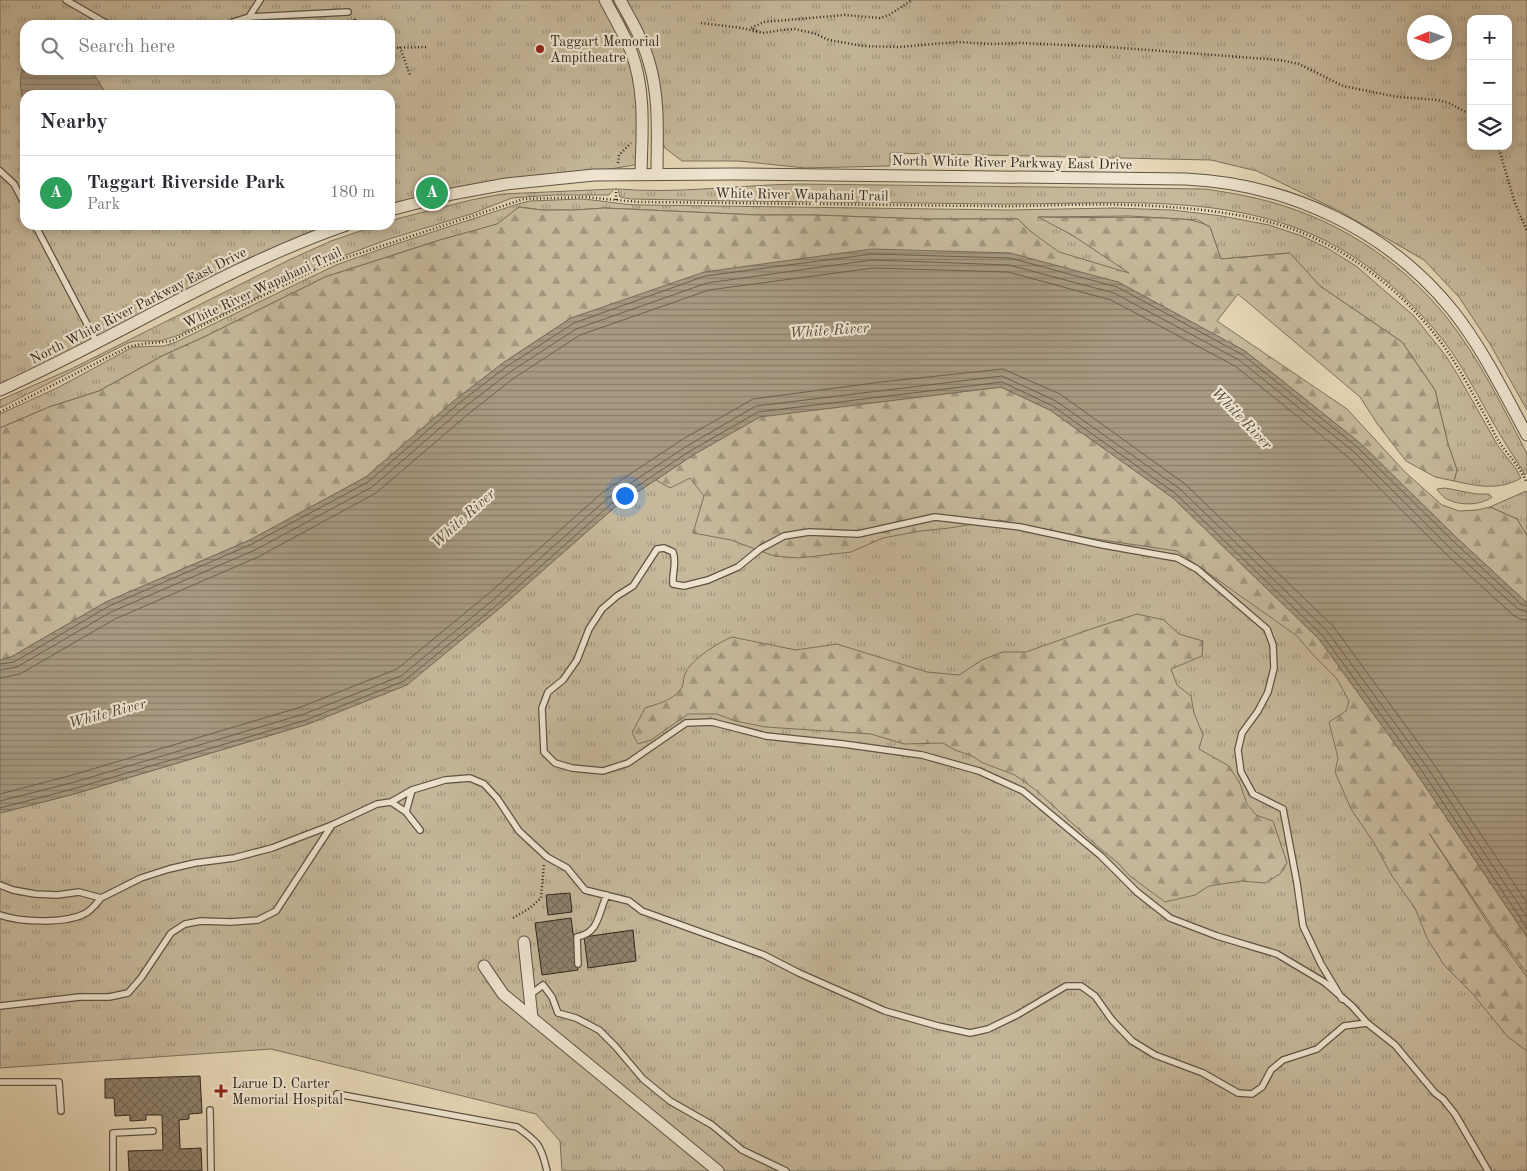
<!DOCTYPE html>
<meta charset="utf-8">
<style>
:root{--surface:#fff;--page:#f2f2f3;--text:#2b2b33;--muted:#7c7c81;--line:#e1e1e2;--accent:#b45309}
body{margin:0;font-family:"Old Standard TT",serif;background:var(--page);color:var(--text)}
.controls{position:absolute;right:15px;top:15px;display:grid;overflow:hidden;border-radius:10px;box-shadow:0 2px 12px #0003}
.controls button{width:45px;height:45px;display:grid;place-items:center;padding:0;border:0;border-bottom:1px solid var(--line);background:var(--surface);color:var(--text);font:25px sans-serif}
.compass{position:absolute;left:1407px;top:15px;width:45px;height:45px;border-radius:50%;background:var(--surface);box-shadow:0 2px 12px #0003;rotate:268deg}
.you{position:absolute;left:624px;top:495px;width:18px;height:18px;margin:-12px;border:4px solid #fff;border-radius:50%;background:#1a73e8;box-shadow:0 0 0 8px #1a73e833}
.badge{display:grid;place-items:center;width:32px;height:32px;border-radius:50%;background:var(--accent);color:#fff;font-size:16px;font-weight:700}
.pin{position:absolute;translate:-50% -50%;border:2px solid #fff;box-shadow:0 1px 5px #0006}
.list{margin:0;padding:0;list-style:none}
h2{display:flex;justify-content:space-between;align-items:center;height:65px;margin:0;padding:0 20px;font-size:21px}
h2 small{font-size:16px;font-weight:400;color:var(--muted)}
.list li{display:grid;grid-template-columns:32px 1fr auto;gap:15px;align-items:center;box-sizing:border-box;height:75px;padding:0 20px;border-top:1px solid var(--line)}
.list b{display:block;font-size:19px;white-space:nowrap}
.list p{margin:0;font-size:16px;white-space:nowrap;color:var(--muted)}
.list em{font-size:16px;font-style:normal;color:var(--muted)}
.icon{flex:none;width:28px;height:28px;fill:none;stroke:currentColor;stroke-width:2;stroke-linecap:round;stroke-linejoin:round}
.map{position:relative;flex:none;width:1527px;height:1171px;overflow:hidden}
.search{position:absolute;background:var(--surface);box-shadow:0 2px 12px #0003;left:20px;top:20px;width:375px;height:55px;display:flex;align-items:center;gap:12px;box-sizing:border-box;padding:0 18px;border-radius:15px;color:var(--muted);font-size:19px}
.panel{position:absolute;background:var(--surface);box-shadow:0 2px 12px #0003;left:20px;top:90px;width:375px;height:140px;border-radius:15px}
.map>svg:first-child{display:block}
</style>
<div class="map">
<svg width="1527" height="1171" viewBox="0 0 1527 1171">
<defs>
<pattern id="grass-tufts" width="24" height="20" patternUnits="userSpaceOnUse" patternTransform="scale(1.25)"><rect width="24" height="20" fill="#c6b89b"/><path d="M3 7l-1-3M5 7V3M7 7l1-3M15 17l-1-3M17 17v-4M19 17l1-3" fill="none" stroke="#a1967e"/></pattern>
<pattern id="forest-firs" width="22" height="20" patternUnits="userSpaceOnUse" patternTransform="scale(1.25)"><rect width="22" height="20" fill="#c6b89b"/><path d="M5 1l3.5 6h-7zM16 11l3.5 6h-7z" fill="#a1967e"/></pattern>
<pattern id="water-rules" width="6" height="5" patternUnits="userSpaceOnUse" patternTransform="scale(1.25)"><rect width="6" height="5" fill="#a89a82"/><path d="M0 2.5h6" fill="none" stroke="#897e6a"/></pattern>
<pattern id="building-cross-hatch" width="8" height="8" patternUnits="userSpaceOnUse" patternTransform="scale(1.25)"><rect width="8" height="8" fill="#8f826d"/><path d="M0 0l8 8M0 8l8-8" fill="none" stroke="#756a59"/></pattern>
</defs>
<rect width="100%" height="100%" fill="#e5d6b5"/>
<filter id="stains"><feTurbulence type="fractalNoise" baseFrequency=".004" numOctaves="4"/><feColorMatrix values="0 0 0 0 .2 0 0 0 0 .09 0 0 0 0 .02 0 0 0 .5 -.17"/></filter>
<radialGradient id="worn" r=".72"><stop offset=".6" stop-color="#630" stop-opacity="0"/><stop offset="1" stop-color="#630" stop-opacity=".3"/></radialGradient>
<path fill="url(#grass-tufts)" stroke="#7c705c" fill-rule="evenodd" d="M0,0H616L640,60L641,164L548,179L390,211V95H25V225H352L272,255L0,385ZM25,25H390V70H25Z
M625,0H1527V410L1490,344L1459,297L1424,260L1341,212L1257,171L1211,160L890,153V166L805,168L739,161H682L665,148L661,138V107ZM1471,19H1508V146H1471ZM1414,22H1444V52H1414Z
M798,184L1206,189C1223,192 1239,194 1255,198C1330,215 1400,258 1448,319C1478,357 1500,402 1523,446L1527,454V473L1525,475C1518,462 1509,450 1501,436C1482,405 1466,370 1443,340C1418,309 1388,279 1354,257C1247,187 1114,205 992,204C872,202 751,202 631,199L620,197L618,189C678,194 738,185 798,184Z
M614,189L609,195H554L512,198L471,214L389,239L338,258L179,335L160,341H135L128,343L0,408V400L71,369L289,260L331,241L378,225H390V221L400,218L471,200L502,194Z
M580,199C601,200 621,205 641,205L1009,210L1114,208L1172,210L1222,216L1269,225L1302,236L1327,248L1356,266L1414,316L1446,356L1459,377L1498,446L1516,469L1521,478C1499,491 1477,486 1454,481L1457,470L1448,444L1435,390L1402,342L1320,286L1290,253L1221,259L1210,227L1198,220L1129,216L1040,217L1072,235L1132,273L1069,269L1018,219H926L814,215H758L605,208L574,210H542L519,207L498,224L440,240L325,277L204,337L164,355L99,391L49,407L0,428V414L57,388L133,347L164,346L176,342L336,265L384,248L518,204L530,201Z
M693,455L1087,473L1319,639L1417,774L1527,937V1171H562L560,1141L536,1114L271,1049L0,1068V813L74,794L308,724L406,685L500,608L615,507Z
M1445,488L1476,494H1489L1492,497C1480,506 1458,506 1445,498C1442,496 1439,492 1437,489Z
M1526,491L1527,493V536L1517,519L1490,507Z"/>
<path fill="url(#forest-firs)" stroke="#7c705c" d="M519,207L542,210H574L605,208L758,215H814L926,219H1018L1030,231L1059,252L1129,273L1072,235L1038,217C1080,219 1120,216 1161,218C1179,219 1194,218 1210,227L1221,259L1290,253L1320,286L1402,342L1435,390L1448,444L1457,470L1454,481L1435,477L1406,461L1378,425L1360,397L1238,294L1217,321L1347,409L1405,472L1442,505L1459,511L1477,510L1490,507L1517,519L1527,536V603L1457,538L1360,443L1245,351L1118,282L571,318L503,363L455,400L366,477L250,540L106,602L11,657L0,660V428L49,407L99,391L164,355L204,337L325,277L440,240L497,224Z
M1001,387L1050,410L1173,498L1319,639L1417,774L1527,937V973L1498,935L1429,833L1491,928L1527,977V1051L1507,1036L1472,993L1444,965L1427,938L1415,908L1392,876L1374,843L1351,809L1335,772L1338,758L1329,722L1346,711L1349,701L1337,679L1314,656L1297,636L1177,551L1089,538L999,520L949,528L921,531L883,538L851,552L799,558L774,556L731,540L693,533L704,496L690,478L670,488L656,480L693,455L760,416Z
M1137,614L1164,620L1179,634L1203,641L1202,656L1171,669L1177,685L1191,696L1194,713L1203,735L1199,749L1229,766L1240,784L1247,804L1256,815L1273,821L1287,863L1280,874L1265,883L1241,881L1209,886L1195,895L1165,902L1130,876L1118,863L1097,846L1037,791L1015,775L983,763L972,756L955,750L943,743L904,744L871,734L766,727L735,721L717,714H688L651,740L638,744L632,733L645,708C657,704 675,700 682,687C684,683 683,676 686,672C692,659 719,642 732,637L796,650L837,644L927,672L959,675L982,660L1003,652H1026L1091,629Z"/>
<path fill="url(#water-rules)" stroke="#786c5a" d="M25,65V70H91L107,95H25V101L23,100C20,88 18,76 25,65Z
M872,249L1010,253L1118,282L1245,351L1360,443L1457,538L1527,603V937L1417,774L1319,639L1173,498L1050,410L1001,387L760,417L693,455L615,507L500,608L407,685L308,724L74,794L0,813V660L11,657L106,602L250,540L366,477L455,400L503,363L571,318L704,272Z"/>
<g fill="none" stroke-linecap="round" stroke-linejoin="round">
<path stroke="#6c6050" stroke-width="1" d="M0,664L14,662L109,606L252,544L368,482L458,404L506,367L574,323L705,276L872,254L1010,258L1117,287L1243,355L1357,447L1454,542L1522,605L1527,606
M0,670L17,667L111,612L255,550L372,487L462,409L510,372L576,329L707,283L872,260L1009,265L1114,293L1239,360L1353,451L1449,547L1518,609L1527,612
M0,678L20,674L115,619L258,557L376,493L467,415L514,378L580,335L709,290L873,268L1008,272L1111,300L1235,366L1348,457L1444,552L1513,615L1520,619L1527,620
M0,794L69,776L301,707L397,669L488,594L603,492L683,439L753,399L881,382L1003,369L1060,394L1185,484L1333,626L1433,763L1527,903
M0,801L71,783L304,714L401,676L493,600L608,498L687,446L756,406L1002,376L1056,401L1180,489L1327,631L1427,767L1527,917
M0,808L73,789L306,720L404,681L497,605L612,503L690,451L758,412L1002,382L1053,406L1176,494L1323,636L1422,771L1527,928"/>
</g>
<path fill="url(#building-cross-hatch)" stroke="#31271e" d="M570,893L572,912L548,915L546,895Z
M571,918L578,970L542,975L535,923Z
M633,930L636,961L588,968L584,937Z
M200,1076L202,1113L189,1114V1119L179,1120L180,1149L201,1148L202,1171H129L128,1151L163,1150L162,1115H146V1120L130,1121V1115L115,1116L114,1098H105V1079Z"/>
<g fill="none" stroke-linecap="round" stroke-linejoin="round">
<g stroke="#5e5344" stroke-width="8">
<path id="lane" d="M66,0L109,25
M249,17L260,0
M232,25L233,22L249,17L348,12
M0,171L14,184L25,205
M35,225L97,343
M391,802L406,812L420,830
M406,812L412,790
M0,885L13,890L35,894L57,895L79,892L101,898L141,878L169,869L195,863L234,858L272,848L332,825L377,804L391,802L412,790L445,780L470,778L484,784L497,798L519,831L547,857L567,868L585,890L629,901L642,911L764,955L799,973L885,1011L938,1026L970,1033L988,1029L1017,1015L1066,986H1081L1095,996L1112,1020L1132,1041L1155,1055L1203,1073L1238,1093L1252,1094L1262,1087L1271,1070L1283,1060L1317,1049L1344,1026L1367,1023
M0,915C21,922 64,924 84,914C91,911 96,904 101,898
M578,964L577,937C600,933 598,912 607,895
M530,995L543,985L552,997L558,1013L576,1018L599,1030L615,1046L643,1079L670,1101L712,1125L742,1150L786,1171
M1342,999L1321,964L1303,926L1297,883L1283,809L1253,794L1241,772L1238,750L1242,733L1258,711L1268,692L1274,668L1273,645L1267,629L1197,569L1177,558L1103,545L1020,527L935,517L858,534L809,532L784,536L760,549L738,567L708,580L684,586L673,584C672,573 677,563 673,552L664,548L657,549L633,586L617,596L602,609L589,629L577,660L563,680L548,692L542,708L544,752L555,763L572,768L603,771L628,763L686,723L712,722L766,736L843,744L922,755L979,771L1023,791L1101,856L1137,892L1170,918L1217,936L1277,954L1324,982L1352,1006L1367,1023L1395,1045L1435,1093L1443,1099L1455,1114L1488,1171
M0,1006L80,997H109L128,993L141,978L171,933L185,924L201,921L231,922L258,920L276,911L332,825
M0,1082H59L61,1111
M337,1094L517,1127C538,1142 541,1145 547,1171
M210,1110L211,1171
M113,1171V1133L153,1131"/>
</g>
<g stroke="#5e5344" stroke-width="13">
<path id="street" d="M605,0C614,17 624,34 631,51C646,91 642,132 641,173
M620,0C631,20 643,40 649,62C660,98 657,137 657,173
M390,210L452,194L506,184L594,175L734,174L1186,179C1289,184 1388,230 1453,311C1483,349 1504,393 1527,435
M0,390C116,338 225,267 346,225
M524,942L532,1018L718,1171
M484,966L503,994L532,1018"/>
</g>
<path stroke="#31271e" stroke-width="2.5" stroke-dasharray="1 2.5" stroke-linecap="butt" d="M355,19V25
M701,23L742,28L763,33L782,30L795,29L816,34L829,40L863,46L899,47L957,42L994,44L1020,43L1109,47L1280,60L1299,64L1343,86L1398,97L1438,100L1449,103L1471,115
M757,31L751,28L764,22L845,15L880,18L889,15L912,0
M400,47L410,75
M390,48L426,47
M1498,146L1515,203L1527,231
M618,163L619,155L631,143
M616,200V186
M0,412L128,347C142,343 156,343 171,341L321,267L342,259L524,199L584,197L639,202C756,203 873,205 990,206C1035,207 1081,203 1127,205C1177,206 1245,212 1292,229C1349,249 1403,292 1440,341C1456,362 1469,387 1482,410C1489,422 1494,435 1502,446C1511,458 1521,469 1527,483
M513,918L530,908L541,898L544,864"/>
<use href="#lane" stroke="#eee4cf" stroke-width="5.5"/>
<use href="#street" stroke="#eee4cf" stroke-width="11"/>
</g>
<g fill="#8f2418" stroke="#eee4cf" stroke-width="2">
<circle cx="540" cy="49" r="5"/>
<path d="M218.5 1083.5h5v5h5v5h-5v5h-5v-5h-5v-5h5z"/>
</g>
<g text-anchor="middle" stroke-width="4.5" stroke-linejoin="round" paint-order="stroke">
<g font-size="14" fill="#31271e" stroke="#eee4cf" text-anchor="start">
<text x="550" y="46">Taggart Memorial<tspan x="550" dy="16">Ampitheatre</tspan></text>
<text x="232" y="1088">Larue D. Carter<tspan x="232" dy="16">Memorial Hospital</tspan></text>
</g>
<g font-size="14" fill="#31271e" stroke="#eee4cf">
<text transform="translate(1012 162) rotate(1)" y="5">North White River Parkway East Drive</text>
<text transform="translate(802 194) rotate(1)" y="5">White River Wapahani Trail</text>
<text transform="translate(262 287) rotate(-25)" y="5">White River Wapahani Trail</text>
<text transform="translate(138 305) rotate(-27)" y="5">North White River Parkway East Drive</text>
</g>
<g font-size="15" font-style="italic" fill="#554a3c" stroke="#eee4cf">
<text transform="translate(829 330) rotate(-4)" y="5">White River</text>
<text transform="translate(1242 418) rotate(46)" y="5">White River</text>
<text transform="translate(463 518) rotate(-42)" y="5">White River</text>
<text transform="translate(107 713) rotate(-15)" y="5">White River</text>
</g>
</g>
<rect width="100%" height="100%" filter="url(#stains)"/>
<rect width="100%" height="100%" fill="url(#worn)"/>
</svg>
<div class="controls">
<button>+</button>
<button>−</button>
<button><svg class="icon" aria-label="layers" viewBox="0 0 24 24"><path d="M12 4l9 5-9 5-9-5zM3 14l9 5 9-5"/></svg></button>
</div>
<svg class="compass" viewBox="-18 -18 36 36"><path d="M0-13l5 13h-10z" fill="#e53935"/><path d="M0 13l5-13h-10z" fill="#7c7c81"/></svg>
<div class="you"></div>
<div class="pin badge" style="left:432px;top:193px;background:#2e9e5b">A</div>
<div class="search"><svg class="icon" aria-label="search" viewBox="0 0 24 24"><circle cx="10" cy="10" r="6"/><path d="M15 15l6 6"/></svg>Search here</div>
<section class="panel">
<h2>Nearby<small></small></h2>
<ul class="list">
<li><span class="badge" style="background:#2e9e5b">A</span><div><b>Taggart Riverside Park</b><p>Park</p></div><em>180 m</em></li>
</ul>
</section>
</div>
